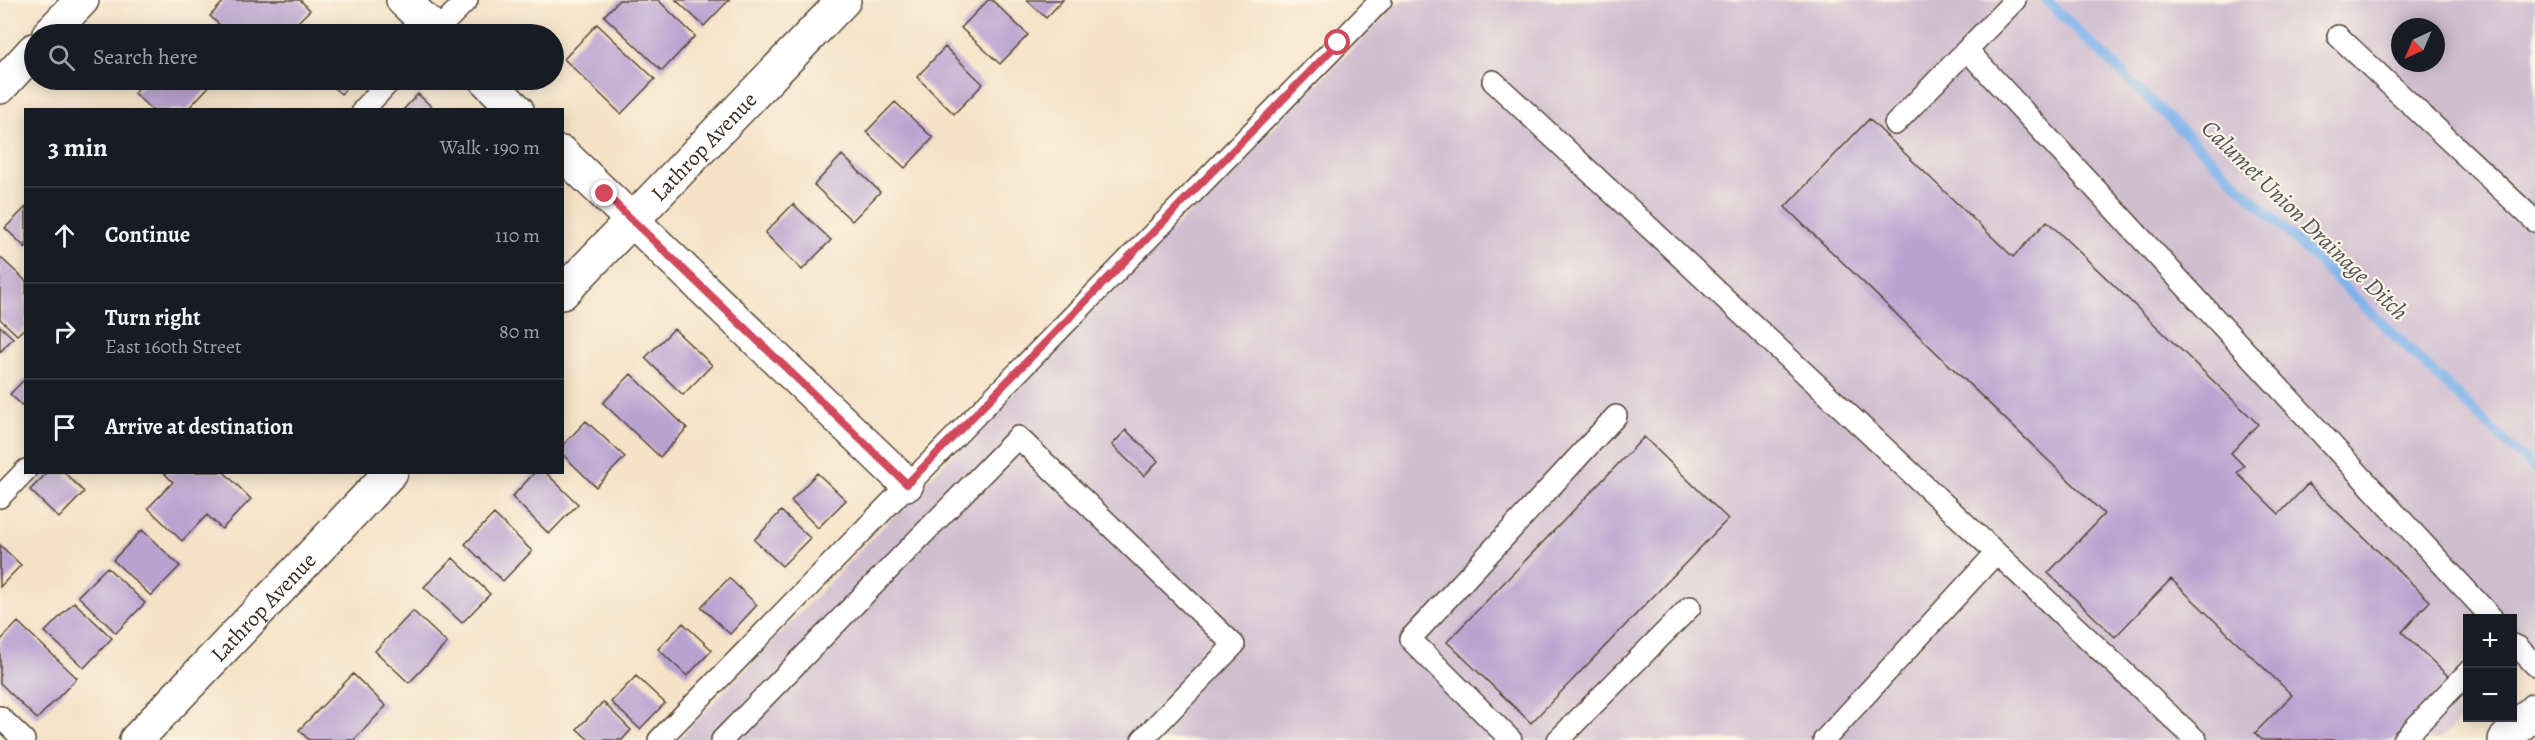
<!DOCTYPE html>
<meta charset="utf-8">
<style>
:root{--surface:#171b24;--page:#20242c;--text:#f1f3f6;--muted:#9ea1a6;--line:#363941}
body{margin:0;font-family:Alegreya,serif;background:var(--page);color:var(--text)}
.controls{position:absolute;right:18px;bottom:18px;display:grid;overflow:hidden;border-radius:0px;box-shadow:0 3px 15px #0003}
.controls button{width:54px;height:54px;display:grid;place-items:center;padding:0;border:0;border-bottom:2px solid var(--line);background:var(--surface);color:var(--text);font:30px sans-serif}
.compass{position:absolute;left:2391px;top:18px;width:54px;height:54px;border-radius:50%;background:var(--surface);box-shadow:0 3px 15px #0003;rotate:224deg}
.stop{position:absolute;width:18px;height:18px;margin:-14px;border:4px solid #d1495b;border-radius:50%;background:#fff}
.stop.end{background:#d1495b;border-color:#fff;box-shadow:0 2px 6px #0008}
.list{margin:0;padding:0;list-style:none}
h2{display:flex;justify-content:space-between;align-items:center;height:78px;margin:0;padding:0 24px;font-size:26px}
h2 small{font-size:20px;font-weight:400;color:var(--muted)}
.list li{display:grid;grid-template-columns:39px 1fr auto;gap:18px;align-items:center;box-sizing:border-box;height:96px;padding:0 24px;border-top:2px solid var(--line)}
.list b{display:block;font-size:22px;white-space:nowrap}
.list p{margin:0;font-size:20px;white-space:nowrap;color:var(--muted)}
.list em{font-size:20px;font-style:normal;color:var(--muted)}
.icon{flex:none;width:33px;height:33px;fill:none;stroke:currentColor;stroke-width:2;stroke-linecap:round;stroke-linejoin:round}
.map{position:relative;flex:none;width:2535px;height:740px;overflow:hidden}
.search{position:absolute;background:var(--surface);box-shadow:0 3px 15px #0003;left:24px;top:24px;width:540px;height:66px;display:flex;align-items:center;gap:15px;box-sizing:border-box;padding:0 21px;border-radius:33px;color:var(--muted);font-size:22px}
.panel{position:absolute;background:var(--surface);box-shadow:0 3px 15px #0003;left:24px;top:108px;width:540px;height:366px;border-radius:0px}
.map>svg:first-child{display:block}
</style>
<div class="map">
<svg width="2535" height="740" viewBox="0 0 2535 740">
<rect width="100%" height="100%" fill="#fcf5e5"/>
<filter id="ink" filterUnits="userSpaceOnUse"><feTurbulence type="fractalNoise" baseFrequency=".0167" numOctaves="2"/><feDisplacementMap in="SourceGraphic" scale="12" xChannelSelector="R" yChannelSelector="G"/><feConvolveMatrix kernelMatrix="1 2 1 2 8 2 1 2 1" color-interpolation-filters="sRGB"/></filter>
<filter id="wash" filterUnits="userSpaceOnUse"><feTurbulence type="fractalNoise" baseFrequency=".008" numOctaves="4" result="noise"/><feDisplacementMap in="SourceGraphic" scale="24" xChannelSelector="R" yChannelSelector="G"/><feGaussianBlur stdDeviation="1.35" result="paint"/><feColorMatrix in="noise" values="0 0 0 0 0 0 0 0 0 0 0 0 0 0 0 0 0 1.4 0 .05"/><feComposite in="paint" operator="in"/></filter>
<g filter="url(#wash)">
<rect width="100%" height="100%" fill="#f5e2c7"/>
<path fill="#cfbdd0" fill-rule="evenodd" d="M1401,0H2535V651L2513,672L2512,618H2468L2467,714L2439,740H678L1060,343ZM2400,27H2436V63H2400Z"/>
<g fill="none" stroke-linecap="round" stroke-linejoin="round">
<path stroke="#7fb3ec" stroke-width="10" d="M2046,0L2535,470"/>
</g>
<g id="blocks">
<path fill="#b8a2d0" d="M225,0H300L310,10L286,34H229L210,16Z
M619,0H658L695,36L662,71L604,16Z
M676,0H729L704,26Z
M988,0H992L1028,35L1000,64L961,28Z
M1027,0H1063L1046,18Z
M597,24L655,79L621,114L564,59Z
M945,47L983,84L954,114L917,77Z
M147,80H215L187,110H152L134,93Z
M325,80H354L341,94Z
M418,94L435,110H403Z
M895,102L933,138L905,168L866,132Z
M1869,119L2013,257L2047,221L2258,424L2231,453L2244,466L2237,473L2279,514L2308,484L2430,601L2402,632L2451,679L2392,740H2262L2255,733L2292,695L2171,579L2115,637L2048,573L2104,514L1785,207Z
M842,155L880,192L852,221L814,185Z
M793,204L831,240L802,270L765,233Z
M26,207V248L5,228Z
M0,257L26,281V327L17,335L0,319Z
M0,326L13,338L0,352Z
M674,329L712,365L683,395L645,358Z
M631,374L687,428L660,457L603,403Z
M26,378V409L10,394Z
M586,421L625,457L596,487L562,454V446Z
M1126,430L1158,461L1144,476L1112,445Z
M1644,437L1728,519L1531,723L1447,642Z
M48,472H64L84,492L59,518L30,490Z
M163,472H224L251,499L222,529L207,515L182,541L148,508L173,482Z
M535,472H545L578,504L549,534L512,497Z
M817,473L846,500L818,528L791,501Z
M781,511L810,538L782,566L754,540Z
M494,514L532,551L503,581L465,544Z
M142,530L180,566L151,596L113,560Z
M0,545L21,565L0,587Z
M453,558L490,594L462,623L424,587Z
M107,567L145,603L116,633L78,596Z
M729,578L757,605L730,634L701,607Z
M74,602L112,638L84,668L45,632Z
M413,611L447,643L409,683L375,651Z
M18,622L77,678L37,719L0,683V641Z
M683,623L712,650L687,676L658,649Z
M353,674L386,706L354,740H309L299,730Z
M636,676L665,703L640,729L611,702Z
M603,702L631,730L622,740H589L577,729Z"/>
</g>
</g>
<g filter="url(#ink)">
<use href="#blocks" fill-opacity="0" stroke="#574637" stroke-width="1.5"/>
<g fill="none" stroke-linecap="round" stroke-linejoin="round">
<g stroke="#574637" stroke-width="24">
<path id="service" d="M433,34L467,0
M2338,36L2535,221
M1967,50L2492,618
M1493,81L2196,740
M363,110L391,80
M1895,124L2015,0
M0,497L26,470
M2512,645L2518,647L2535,665
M0,717L24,740
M659,740L1381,0
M722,740L1018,437L1234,645L1142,740
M1511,740L1410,639L1616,416
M1558,740L1690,607
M1824,740L1996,553
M2403,740L2468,672"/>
</g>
<g stroke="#574637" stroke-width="36">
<g id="minor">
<path d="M403,0L439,34"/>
<path d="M49,34L82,0"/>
<path d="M486,80L517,110"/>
<path d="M0,87L34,50"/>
<path d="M562,153L907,484"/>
<path id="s1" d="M562,293L844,0"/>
<path id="s2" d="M136,740L391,472"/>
<path d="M2505,740L2535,710"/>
</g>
</g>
<use href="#service" stroke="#fff" stroke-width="21"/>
<use href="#minor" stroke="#fff" stroke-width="33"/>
</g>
</g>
<g fill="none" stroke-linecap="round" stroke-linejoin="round" filter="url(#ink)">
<path stroke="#d1495b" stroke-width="8" d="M605,194L907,484L1338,43"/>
</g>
<g text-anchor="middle" stroke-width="4.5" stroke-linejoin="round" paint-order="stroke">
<g font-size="22" fill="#3b2a1e" stroke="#fcf5e5">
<text dy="8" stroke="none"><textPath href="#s1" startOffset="204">Lathrop Avenue</textPath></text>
<text dy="8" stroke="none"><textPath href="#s2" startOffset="184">Lathrop Avenue</textPath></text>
</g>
<g font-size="24" font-style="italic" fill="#4f535c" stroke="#fcf5e5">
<text transform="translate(2305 220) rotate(44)" y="8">Calumet Union Drainage Ditch</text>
</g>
</g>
</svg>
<div class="controls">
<button>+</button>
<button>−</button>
</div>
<svg class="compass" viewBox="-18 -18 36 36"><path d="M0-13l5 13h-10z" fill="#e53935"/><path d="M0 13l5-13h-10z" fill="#9ea1a6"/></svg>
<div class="stop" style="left:1338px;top:43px"></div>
<div class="stop end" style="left:605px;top:194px"></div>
<div class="search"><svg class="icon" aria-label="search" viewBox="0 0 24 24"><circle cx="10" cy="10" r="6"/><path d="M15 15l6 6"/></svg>Search here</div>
<section class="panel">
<h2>3 min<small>Walk · 190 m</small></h2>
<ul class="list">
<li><svg class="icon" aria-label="ahead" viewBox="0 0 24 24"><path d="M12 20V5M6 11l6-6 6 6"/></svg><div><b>Continue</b></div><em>110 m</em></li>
<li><svg class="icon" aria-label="right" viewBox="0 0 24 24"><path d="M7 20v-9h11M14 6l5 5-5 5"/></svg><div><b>Turn right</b><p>East 160th Street</p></div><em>80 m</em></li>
<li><svg class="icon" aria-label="arrive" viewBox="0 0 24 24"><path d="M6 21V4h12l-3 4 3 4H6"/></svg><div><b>Arrive at destination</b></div></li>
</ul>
</section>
</div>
